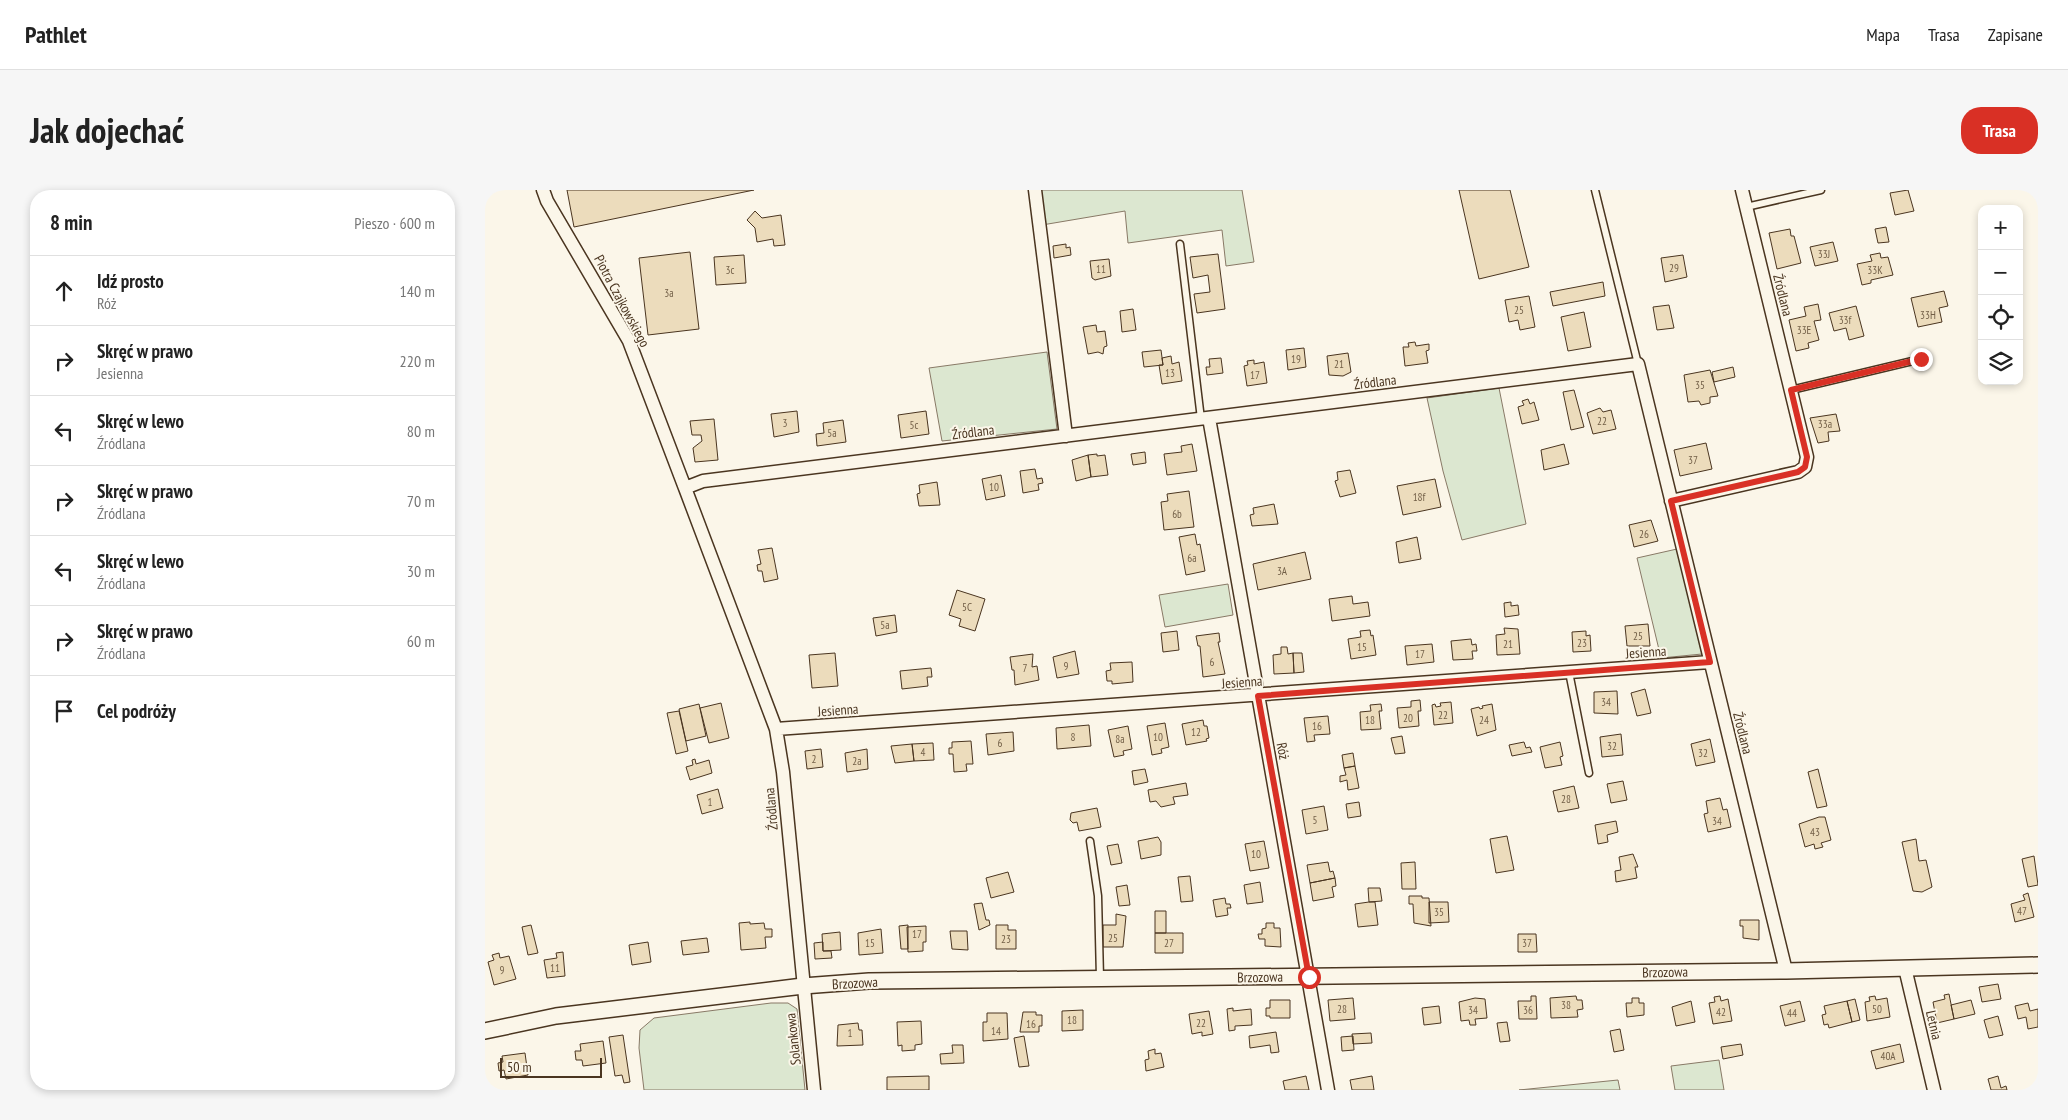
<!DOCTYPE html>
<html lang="pl">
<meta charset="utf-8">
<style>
:root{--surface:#fff;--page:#f6f6f6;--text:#222;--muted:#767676;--line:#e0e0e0;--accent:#d93025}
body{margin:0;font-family:"PT Sans Narrow",sans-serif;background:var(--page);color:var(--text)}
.controls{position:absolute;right:15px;top:15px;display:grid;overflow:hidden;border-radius:10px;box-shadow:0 2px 8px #0003}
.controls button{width:45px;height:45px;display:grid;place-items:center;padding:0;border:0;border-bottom:1px solid var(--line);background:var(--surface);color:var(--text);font:25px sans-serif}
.scale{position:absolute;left:15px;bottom:12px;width:102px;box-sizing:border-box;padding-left:5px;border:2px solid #4a3520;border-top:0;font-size:14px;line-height:18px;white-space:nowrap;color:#4a3520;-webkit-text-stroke:4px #fbf6e9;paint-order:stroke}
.stop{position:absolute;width:15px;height:15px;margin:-11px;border:4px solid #d93025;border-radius:50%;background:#fff}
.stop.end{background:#d93025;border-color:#fff;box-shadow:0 1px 5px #0008}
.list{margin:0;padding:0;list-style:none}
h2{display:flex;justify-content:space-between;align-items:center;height:65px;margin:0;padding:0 20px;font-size:21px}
h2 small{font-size:16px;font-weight:400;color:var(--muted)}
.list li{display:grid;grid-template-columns:32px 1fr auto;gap:15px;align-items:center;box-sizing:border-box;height:70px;padding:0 20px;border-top:1px solid var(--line)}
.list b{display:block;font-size:19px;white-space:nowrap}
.list p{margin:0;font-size:16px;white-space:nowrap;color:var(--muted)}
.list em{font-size:16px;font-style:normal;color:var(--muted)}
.icon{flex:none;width:28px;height:28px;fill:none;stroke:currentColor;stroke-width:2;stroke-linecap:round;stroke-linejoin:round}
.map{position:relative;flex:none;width:1553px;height:900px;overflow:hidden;border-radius:20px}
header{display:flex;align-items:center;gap:30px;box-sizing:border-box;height:70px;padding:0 25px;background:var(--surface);border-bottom:1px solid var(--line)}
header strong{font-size:24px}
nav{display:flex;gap:28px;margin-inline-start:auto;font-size:18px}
.intro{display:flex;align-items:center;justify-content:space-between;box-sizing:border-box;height:120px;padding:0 30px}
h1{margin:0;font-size:35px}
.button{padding:12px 22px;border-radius:20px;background:var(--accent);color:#fff;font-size:18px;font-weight:700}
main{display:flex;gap:30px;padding:0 30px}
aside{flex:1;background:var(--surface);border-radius:20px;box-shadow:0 2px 8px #0003}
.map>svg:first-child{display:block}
</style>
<header>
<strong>Pathlet</strong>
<nav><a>Mapa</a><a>Trasa</a><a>Zapisane</a></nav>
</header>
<div class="intro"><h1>Jak dojechać</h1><a class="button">Trasa</a></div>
<main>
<aside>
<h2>8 min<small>Pieszo · 600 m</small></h2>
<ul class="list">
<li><svg class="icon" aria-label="ahead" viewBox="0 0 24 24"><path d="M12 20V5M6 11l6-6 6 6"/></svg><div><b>Idź prosto</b><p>Róż</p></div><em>140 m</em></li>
<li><svg class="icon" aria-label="right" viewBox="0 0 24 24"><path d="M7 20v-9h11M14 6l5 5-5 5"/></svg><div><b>Skręć w prawo</b><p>Jesienna</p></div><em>220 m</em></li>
<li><svg class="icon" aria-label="left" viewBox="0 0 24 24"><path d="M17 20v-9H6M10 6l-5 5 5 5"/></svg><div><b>Skręć w lewo</b><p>Źródlana</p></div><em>80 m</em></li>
<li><svg class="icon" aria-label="right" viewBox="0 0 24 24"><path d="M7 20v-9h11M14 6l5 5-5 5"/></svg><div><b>Skręć w prawo</b><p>Źródlana</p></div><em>70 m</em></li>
<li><svg class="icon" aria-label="left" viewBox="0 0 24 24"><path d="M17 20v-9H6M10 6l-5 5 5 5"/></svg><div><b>Skręć w lewo</b><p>Źródlana</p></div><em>30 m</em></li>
<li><svg class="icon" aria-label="right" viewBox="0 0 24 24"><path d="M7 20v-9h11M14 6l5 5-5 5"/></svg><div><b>Skręć w prawo</b><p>Źródlana</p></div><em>60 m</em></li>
<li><svg class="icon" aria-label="arrive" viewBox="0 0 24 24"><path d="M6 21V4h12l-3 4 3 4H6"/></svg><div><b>Cel podróży</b></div></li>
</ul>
</aside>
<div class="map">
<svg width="1553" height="900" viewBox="0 0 1553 900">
<rect width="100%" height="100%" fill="#fbf6e9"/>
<path fill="#dce7d0" stroke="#887966" d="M555,0H757L769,72L741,76L737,40L643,53L640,21L557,35Z
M562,162L572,239L457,251L444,178Z
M1014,198L1041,334L977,350L958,281L942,208Z
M1192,359L1217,464L1176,468L1152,368Z
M743,394L748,425L680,437L674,405Z
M286,813H303L312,819L320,900H159L154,858L155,840L169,828Z
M1234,870L1239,900H1190L1186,876Z
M1133,890L1135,900H1034Z"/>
<path fill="#ecdcbc" stroke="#4a3520" d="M82,0H269L89,37Z
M974,0H1025L1044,77L994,89Z
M1423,0L1429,21L1410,25L1405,3Z
M270,21L277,28L296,25L300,55L289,56L288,49L272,52L270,38L262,30Z
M1401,37L1404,52L1393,53L1390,39Z
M1305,39L1306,46H1309L1316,73L1292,79L1284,43Z
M1348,52L1353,71L1330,76L1325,57Z
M581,54V58L585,57L586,65L569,68L568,56Z
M205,62L214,139L163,145L154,68Z
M1395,63L1396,68L1403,67L1408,85L1386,90V93L1377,95L1372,74L1387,71L1385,65Z
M733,64L740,119L712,123L709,104L725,102L723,85L708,88L705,67Z
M259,65L261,93L231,95L229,67Z
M1198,65L1202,87L1180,92L1176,68Z
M624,69L626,86L610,90L607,88L605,71Z
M1118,92L1120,106L1068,116L1065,102Z
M1459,101L1463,116L1454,118L1457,132L1433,137L1426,108Z
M1044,106L1050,137L1035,140L1033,130L1024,132L1020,110Z
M1333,114L1336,130L1329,131L1334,150L1323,153L1324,158L1311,161L1304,130L1321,126L1319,117Z
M1184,115L1189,138L1172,140L1168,117Z
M1371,116L1379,146L1364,150L1361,138L1349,141L1344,123Z
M648,119L651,140L637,142L635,121Z
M1099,122L1106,157L1083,161L1076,127Z
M611,135L612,142L620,141L622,156L619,157L618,164L613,162L603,164L598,137Z
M930,152L931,156L944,154V160L941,161L943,173L920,176L918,157H924L923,153Z
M819,158L821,177L803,180L801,160Z
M676,160L678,175L659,177L657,162Z
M863,163L866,182L858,186L844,185L842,166Z
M686,166L687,174L694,172L697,191L677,194L674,175H678L677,168Z
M736,168L738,183L722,185L721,177H725L724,169Z
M769,170V174L779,172L782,193L762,196L759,176L763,175L762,171Z
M1248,177L1250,187L1229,192L1227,182Z
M1225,180L1233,206L1225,207V213L1216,215L1214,211L1203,212L1199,185Z
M1089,200L1099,237L1086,240L1078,202Z
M1043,209L1045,214L1049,212L1054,230L1037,234L1033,217L1039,215L1037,211Z
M1115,218L1118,222L1126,220L1131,239L1108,244L1102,223Z
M312,221L314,242L289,247L286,224Z
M441,221L444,244L416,248L413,225Z
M1351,224L1355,241L1343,242L1344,251L1333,253L1325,228Z
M229,229L233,270L210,272L208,258L217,251L216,245H207L205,231Z
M358,230L361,252L332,256L331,244L339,243L338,233Z
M1221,253L1227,279L1195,286L1189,260Z
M707,254L712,281L682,285L679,264L697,262L696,256Z
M1079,254L1084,274L1059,280L1056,260Z
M660,262L661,273L648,275L646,264Z
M612,264V266L620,265L623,285L606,287L603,265Z
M603,265L606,287L591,291L587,270Z
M550,279L552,289L557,288L558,293L553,294L554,300L538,303L535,281Z
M865,280L871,303L855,307L850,291L853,290L852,282Z
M516,285L520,306L501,310L497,289Z
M950,289L956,317L918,325L912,296Z
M452,292L455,315L434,316L432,304L435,303L434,295Z
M704,301L709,337L679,340L676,312L683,311L682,304Z
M789,314L793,334L767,336L765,325L769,324L768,318Z
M1166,330L1173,351L1149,357L1144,335Z
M710,344L712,355L715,354L720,381L701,385L694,347Z
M932,347L936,369L914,373L911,352Z
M287,358L293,389L279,392L277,381H273L272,375L276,374L273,360Z
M820,362L826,389L773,400L768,374Z
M472,400L500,409L490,441L474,436L476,429L464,425Z
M867,406L868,414L883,412L885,426L847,431L844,409Z
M1026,412V416L1033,415L1034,425L1020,427L1019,413Z
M410,425L412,442L391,446L388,428Z
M1163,434L1165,456H1142L1140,436Z
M1019,438L1033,439L1035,464L1012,465L1011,445L1020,444Z
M885,440L886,446L888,445L891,465L866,469L863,449L876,447L875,441Z
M692,441L694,460L678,462L676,443Z
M1101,441V446L1105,445L1106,461L1088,462L1087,442Z
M734,443L735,452H733L740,484L718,487L715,456H713L711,446Z
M986,449L987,455L991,454L992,461H987L988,469L968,470L966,451Z
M947,454L949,472L922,475L920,456Z
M796,457H802L803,464L808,463L809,483L789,484L788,465L796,464Z
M590,461L594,484L572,488L568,467Z
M350,463L353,496L327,498L324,465Z
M808,463H817L819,482L809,483Z
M548,464L547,477L552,476L554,490L530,495L529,480H527L525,467Z
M647,472L648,492L627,494V491H622L621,481L626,480L625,473Z
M446,478L447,487H442L443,496L417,499L415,481Z
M1160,499L1166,523L1152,526L1146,503Z
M1132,501L1133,524L1109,523V502Z
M935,510L936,521H933L934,536L914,538L912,518L926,517V511Z
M966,512L968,533L949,535L947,515L950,514L951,517L956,516L955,513Z
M236,513L244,548L224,553L215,518Z
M214,514L221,546L201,551L194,519Z
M896,514L897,521H894L896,539L876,540L875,522L886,521L885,515Z
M1007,514L1011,540L992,546L986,519L994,517L995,519L998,518L997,516Z
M194,521L203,561L191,564L182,523Z
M843,526L845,544L829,545L830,551L822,552L819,528Z
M718,530L719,536H722L724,548L721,549L722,551L701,555L697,534Z
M680,533L684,557L676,559L677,563L667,565L662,536Z
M604,535L606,556L572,559L571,538Z
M643,536L647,559L638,561L639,565L629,567L623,540Z
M528,542L529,561L503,565L501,544Z
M1136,544L1138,565L1117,567L1115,547Z
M917,546L920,563L910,564L906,548Z
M1225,549L1230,572L1211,576L1206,554Z
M486,551L488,574H481L482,581L469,582L468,564H464V558H467V552Z
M1039,552L1041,558L1045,557L1047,562L1027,566L1024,555Z
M1075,552L1078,566L1075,567L1077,575L1060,578L1055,557Z
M448,553L449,570L429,571L427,554Z
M427,554L429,571L410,573L406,556Z
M336,559L338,577L322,579L320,561Z
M382,559L383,579L362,582L360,563Z
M868,563L870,576L859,578L857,565Z
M210,569L211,574L224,570L227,583L205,590L201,577L208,575L207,570Z
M870,576L874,598L863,600L862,590L855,592V586L861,585L859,578Z
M660,579L663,592L649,595L647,581Z
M1333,579L1342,616L1332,618L1323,582Z
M1138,591L1142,610L1126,613L1122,594Z
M701,593L703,605L688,607L690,614L676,617L671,611L665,612L663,600Z
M1089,596L1094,618L1073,622L1068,601Z
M233,599L238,618L217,624L212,605Z
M1235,608L1238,620L1242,619L1246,637L1223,642L1219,624L1223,623L1221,611Z
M874,612L876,626L863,628L861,614Z
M839,616L843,640L821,644L817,620Z
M612,618L616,637L594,641L592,632L588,633L585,630L586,623Z
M1334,627H1340L1346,650L1336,653L1338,657L1330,659L1329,654L1320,657L1314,634Z
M1131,631L1133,642L1122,645L1123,652L1113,654L1110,635Z
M1022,646L1029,680L1011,683L1005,649Z
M673,647L676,652V665L656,669L653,651Z
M1431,649L1434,671L1441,670L1447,697L1437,702L1428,701L1417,652Z
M779,651L784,678L765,681L760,654Z
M633,654L637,673L626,675L622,656Z
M1148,664L1153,677H1150L1152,688L1131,692L1130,681L1136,680L1134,667Z
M1549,666L1553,695L1543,697L1537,669Z
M843,672L845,682L848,681L850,688L825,693L822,675Z
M930,672L931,699H917L916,673Z
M523,682L529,702L506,708L501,688Z
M705,686L708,711L696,712L693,687Z
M850,688L851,696L847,697L849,707L828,711L825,693Z
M775,692L778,712L762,714L759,695Z
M642,695L645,715L634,716L631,697Z
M883,698H895L897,711L884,712Z
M1543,703L1549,727L1530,732L1526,714L1540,710L1538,705Z
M924,706H937V708H944L946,736L929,733L928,714H924Z
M740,708L741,714H745L746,718H742L743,725L731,727L728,710Z
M884,712H890L893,735L873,737L870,714Z
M944,712H963L964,732L944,733Z
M497,713L501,730H504L505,735L494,740L489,714Z
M670,721H681V743H670Z
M631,724L641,726L638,757H618V735H631Z
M1255,730H1274V750L1258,748V736H1255Z
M265,732V734L279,733L280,739H287V747H280L281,758L256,760L254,733Z
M781,733H789V738H795L796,757L780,756V749H774L773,744H777V739L781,738Z
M46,735L53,763L43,765L37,737Z
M423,735V759H416L414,736Z
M511,735H523V740H531V759H511Z
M441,736V752H438V761L423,762L422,737Z
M396,739L398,763L374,765L373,743Z
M465,741H482L483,760L467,759Z
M355,742L356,760L338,761L337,744Z
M670,743H698V763H670Z
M1033,744H1051L1052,762H1033Z
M222,748L224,762L198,765L196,751Z
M163,752L166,772L147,775L144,755Z
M338,752V761H346L347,768L330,769L329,753Z
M78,762L80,786L62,788L59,770L72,768L71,763Z
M14,763L15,768L24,766L31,789L9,795L3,772L9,770L7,765Z
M1513,794L1516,809L1497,812L1494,797Z
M1464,804L1469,829L1452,833L1448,812L1460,809L1459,805Z
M1046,806H1051L1052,829H1034L1033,811H1046Z
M1091,806L1092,810H1097L1098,819L1092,820L1093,827L1066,828L1065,808Z
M1235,806L1236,811L1243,809L1247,831L1228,834L1224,813L1230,812L1229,807Z
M1390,806L1391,810L1402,808L1405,827L1382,831L1380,812L1385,811L1384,807Z
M868,808L870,829L845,831L843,810Z
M990,808L1000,809L1002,828L990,829L991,835H985L984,830L976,831L974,812Z
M1147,808H1154V813H1159V825L1142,827L1141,813H1147Z
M1370,809L1375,830L1367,832L1362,811Z
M785,810H805V828H785V826H781V818H785Z
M1486,810L1490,824L1469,829L1466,815Z
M1206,811L1210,832L1191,836L1187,817Z
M1315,811L1320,831L1300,836L1295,816Z
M1362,811L1367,832L1344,838L1343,834L1339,835L1337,825L1341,824L1339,816Z
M1543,813L1545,821L1553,819V837L1543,839L1541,827L1533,829L1530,816Z
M954,816L956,833L939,835L937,818Z
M748,818V821L766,819L767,835L750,836V840L744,841L742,819Z
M598,820V840L577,841V821Z
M724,821L728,844L717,846V842L707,844L704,824Z
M538,822H551V825H557V836H554V842H535Z
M502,823H522L523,849L498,851V832H502Z
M1513,826L1518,845L1504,848L1499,830Z
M436,831L437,854L430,855V860L417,861V855L413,856L412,832Z
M1022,832L1025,851L1015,852L1012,833Z
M373,833L374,840H377L378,855L352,856L353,835Z
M1135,839L1139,860L1129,862L1125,841Z
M791,842L794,862L786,863L785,855L765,858L764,846Z
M886,843L887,853L868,854L867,844Z
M138,845L145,892L139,893L137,885L130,886L124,847Z
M539,846L544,876L534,877L529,848Z
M868,846L869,860L857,861L856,847Z
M118,851L121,873L98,876L97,870H91L90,861H96L95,854Z
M1256,854L1258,865L1238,869L1236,857Z
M1415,854L1419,872L1391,879L1386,861Z
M467,855H478L479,873L456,874L455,864L468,863Z
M670,859V864L676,863L679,877L661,881L660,870L664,869L663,861Z
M40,863L43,885L21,889L19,880L14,881L13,873L18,872L17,866Z
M444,886V900H402V887Z
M821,886L824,900H800L798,891Z
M887,886L889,900H867L865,890Z
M1513,886L1516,898L1521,896L1522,900H1506L1503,889Z"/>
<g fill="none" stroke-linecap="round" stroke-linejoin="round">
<g stroke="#4a3520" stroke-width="9">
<path id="service" d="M1110,0L1153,174
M1261,17L1336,0
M695,54L716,229
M1306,200L1436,169
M1084,482L1104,583
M605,651L613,706L615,788"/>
</g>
<g stroke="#4a3520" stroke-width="15">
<path id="minor" d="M58,0L62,11L144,151L200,298
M550,0L581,246
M724,228L843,900
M1186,311L1313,282L1320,277L1322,267L1257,0
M291,539L1225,472
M1420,778L1449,900
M329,900L298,582L291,539L200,298L218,291L1153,174L1301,781"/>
</g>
<g stroke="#4a3520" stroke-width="18">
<path id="tertiary" d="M0,841L71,826L318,796L384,791L1301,781L1553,775"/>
</g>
<use href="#service" stroke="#fbf6e9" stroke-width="6"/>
<use href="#minor" stroke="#fbf6e9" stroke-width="12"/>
<use href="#tertiary" stroke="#fbf6e9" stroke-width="15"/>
</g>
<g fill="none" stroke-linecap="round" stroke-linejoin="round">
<path stroke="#d93025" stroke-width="6" d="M824,787L773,506L1225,472L1186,311L1313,282L1320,277L1322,267L1306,200L1436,169"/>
</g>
<g text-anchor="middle" stroke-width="4" stroke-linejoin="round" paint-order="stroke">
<g font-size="11" fill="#725f47">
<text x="1339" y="68">33J</text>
<text x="1189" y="82">29</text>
<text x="616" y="83">11</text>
<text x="245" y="84">3c</text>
<text x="1390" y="84">33K</text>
<text x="184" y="107">3a</text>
<text x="1034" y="124">25</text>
<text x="1443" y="129">33H</text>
<text x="1360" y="134">33f</text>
<text x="1319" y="144">33E</text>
<text x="811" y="173">19</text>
<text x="854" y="178">21</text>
<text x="685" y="187">13</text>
<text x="770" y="189">17</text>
<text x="1215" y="199">35</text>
<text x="1117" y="235">22</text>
<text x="300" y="237">3</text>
<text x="1340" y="238">33a</text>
<text x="429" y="239">5c</text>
<text x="347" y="247">5a</text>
<text x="1208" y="274">37</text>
<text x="509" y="301">10</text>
<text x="934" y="311">18f</text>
<text x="692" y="328">6b</text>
<text x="1159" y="348">26</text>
<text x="707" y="372">6a</text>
<text x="797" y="385">3A</text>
<text x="482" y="421">5C</text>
<text x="400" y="439">5a</text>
<text x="1153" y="450">25</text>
<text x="1097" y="457">23</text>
<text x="1023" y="458">21</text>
<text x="877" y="461">15</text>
<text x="935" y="468">17</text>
<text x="727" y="476">6</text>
<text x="581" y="480">9</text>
<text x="540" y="482">7</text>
<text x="1121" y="516">34</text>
<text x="958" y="529">22</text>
<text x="923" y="532">20</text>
<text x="885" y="534">18</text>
<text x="999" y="534">24</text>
<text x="832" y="540">16</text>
<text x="711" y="546">12</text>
<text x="588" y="551">8</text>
<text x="673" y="551">10</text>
<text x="635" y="553">8a</text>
<text x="515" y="557">6</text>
<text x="1127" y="560">32</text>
<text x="438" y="566">4</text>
<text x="1218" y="567">32</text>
<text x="329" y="573">2</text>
<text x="372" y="575">2a</text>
<text x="1081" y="613">28</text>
<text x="225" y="616">1</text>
<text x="830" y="634">5</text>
<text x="1232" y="635">34</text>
<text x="1330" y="646">43</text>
<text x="771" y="668">10</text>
<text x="1537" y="725">47</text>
<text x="954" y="726">35</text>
<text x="432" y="748">17</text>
<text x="628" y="752">25</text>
<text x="521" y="753">23</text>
<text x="385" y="757">15</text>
<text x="684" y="757">27</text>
<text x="1042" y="757">37</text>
<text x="70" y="782">11</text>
<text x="17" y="784">9</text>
<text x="1081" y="819">38</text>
<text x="857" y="823">28</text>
<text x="1392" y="823">50</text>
<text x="988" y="824">34</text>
<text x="1043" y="824">36</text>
<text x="1236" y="826">42</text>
<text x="1307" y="827">44</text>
<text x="587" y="834">18</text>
<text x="716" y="837">22</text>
<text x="546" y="838">16</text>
<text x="511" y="845">14</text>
<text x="365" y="847">1</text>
<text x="1403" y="870">40A</text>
</g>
<g font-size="14" fill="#4a3520" stroke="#fbf6e9">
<text transform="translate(1298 105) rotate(76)" y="5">Źródlana</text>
<text transform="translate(137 111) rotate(62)" y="5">Piotra Czajkowskiego</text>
<text transform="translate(890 192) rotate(-7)" y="5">Źródlana</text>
<text transform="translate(488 242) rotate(-7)" y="5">Źródlana</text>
<text transform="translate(1161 462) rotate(-4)" y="5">Jesienna</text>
<text transform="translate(757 492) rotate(-4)" y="5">Jesienna</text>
<text transform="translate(353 520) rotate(-4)" y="5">Jesienna</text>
<text transform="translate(1258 543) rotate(76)" y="5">Źródlana</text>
<text transform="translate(798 561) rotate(80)" y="5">Róż</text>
<text transform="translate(286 619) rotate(-95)" y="5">Źródlana</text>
<text transform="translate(1180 782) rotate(-1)" y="5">Brzozowa</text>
<text transform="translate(775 787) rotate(-1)" y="5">Brzozowa</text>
<text transform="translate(370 793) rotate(-3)" y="5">Brzozowa</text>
<text transform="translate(1449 835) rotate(77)" y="5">Letnia</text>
<text transform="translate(308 849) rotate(-96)" y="5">Solankowa</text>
</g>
</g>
</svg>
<div class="controls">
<button>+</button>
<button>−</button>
<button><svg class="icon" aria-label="locate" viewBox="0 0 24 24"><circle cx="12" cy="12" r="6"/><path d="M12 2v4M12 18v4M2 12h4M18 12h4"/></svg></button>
<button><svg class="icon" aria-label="layers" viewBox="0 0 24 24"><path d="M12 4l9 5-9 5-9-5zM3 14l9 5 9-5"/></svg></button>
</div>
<div class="scale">50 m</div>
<div class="stop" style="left:824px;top:787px"></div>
<div class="stop end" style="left:1436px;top:169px"></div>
</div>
</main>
